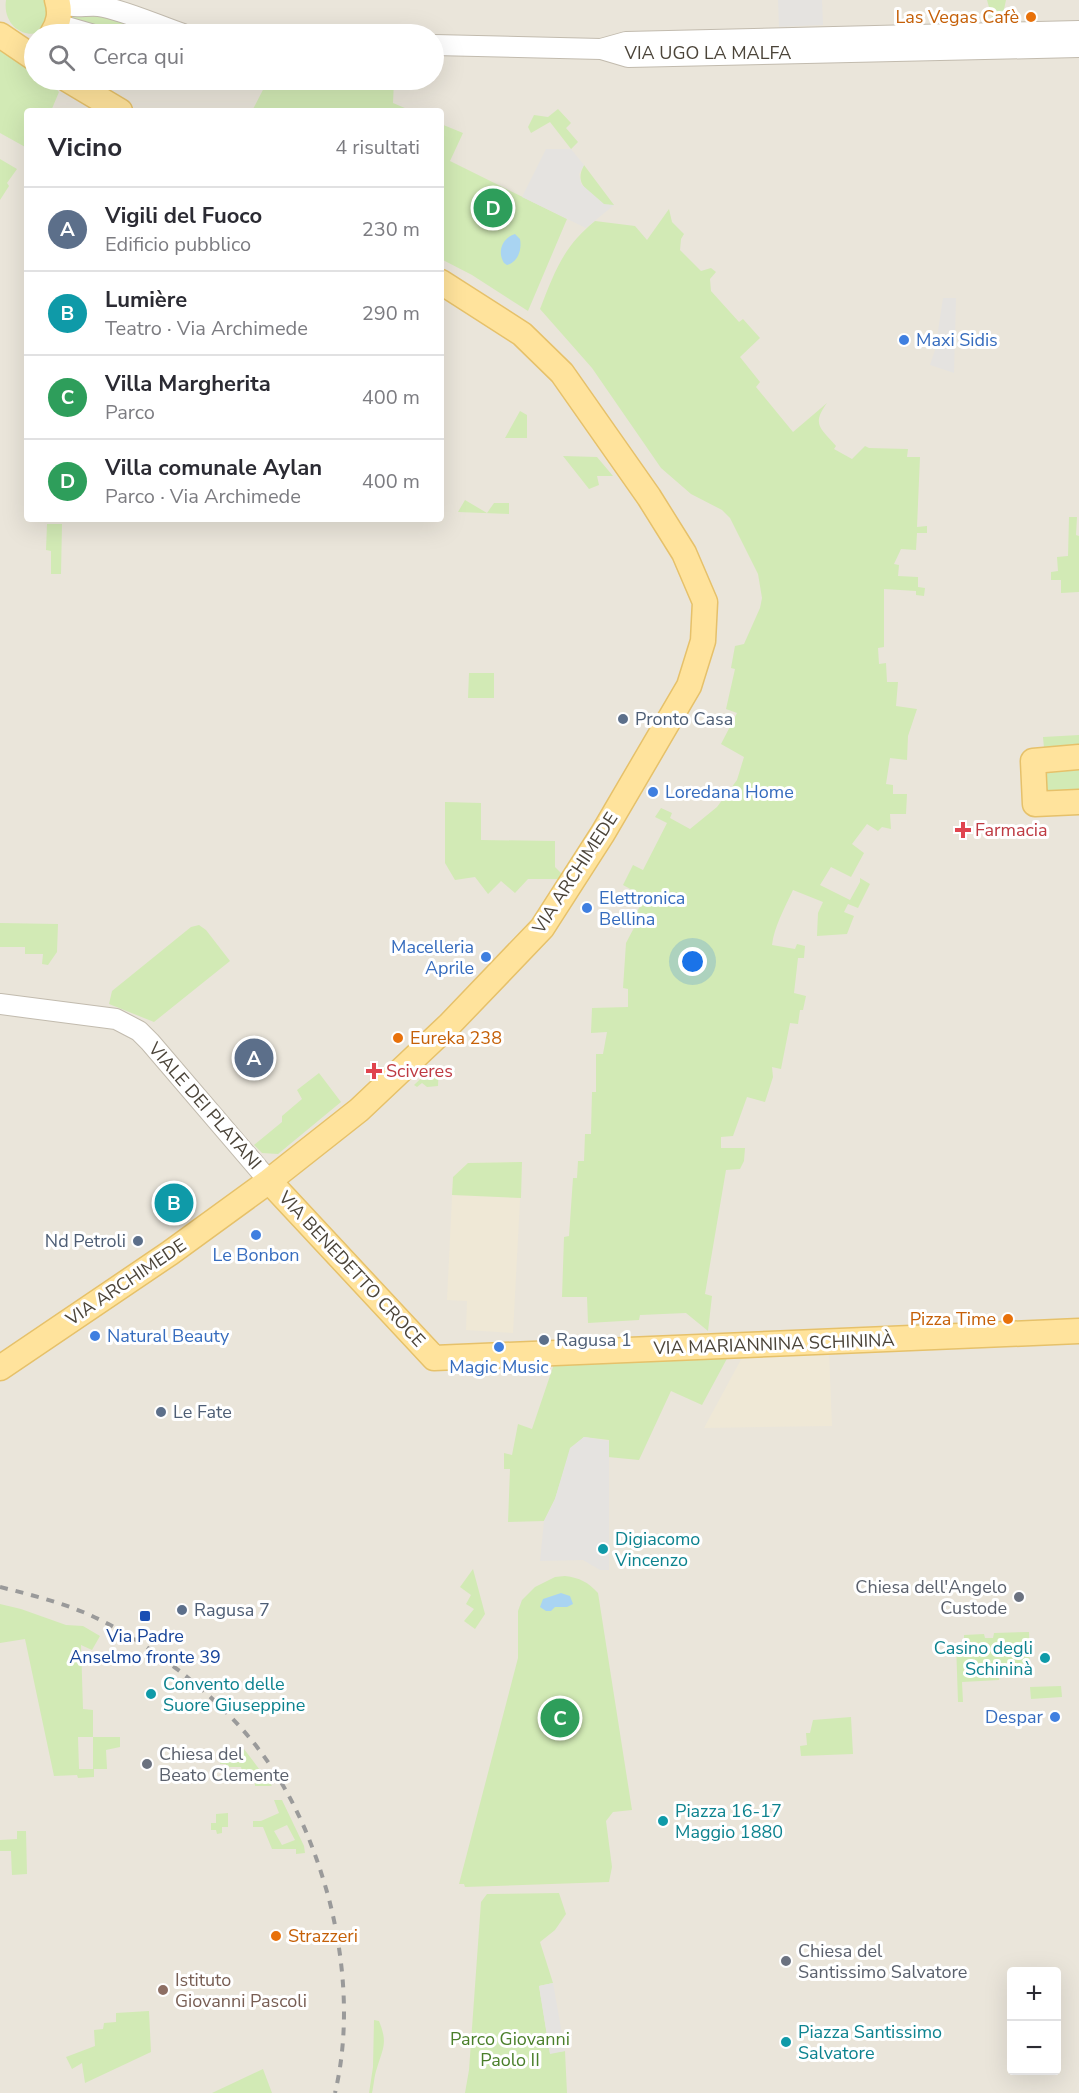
<!DOCTYPE html>
<html lang="it">
<meta charset="utf-8">
<style>
:root{--surface:#fff;--page:#f2f2f3;--text:#2b2b33;--muted:#7c7c81;--line:#e1e1e2;--accent:#b45309}
body{margin:0;font-family:"Nunito Sans",sans-serif;background:var(--page);color:var(--text)}
.controls{position:absolute;right:18px;bottom:18px;display:grid;overflow:hidden;border-radius:6px;box-shadow:0 6px 24px #0002}
.controls button{width:54px;height:54px;display:grid;place-items:center;padding:0;border:0;border-bottom:2px solid var(--line);background:var(--surface);color:var(--text);font:30px sans-serif}
.you{position:absolute;left:693px;top:962px;width:21px;height:21px;margin:-15px;border:4px solid #fff;border-radius:50%;background:#1a73e8;box-shadow:0 0 0 9px #1a73e833}
.badge{display:grid;place-items:center;width:39px;height:39px;border-radius:50%;background:var(--accent);color:#fff;font-size:20px;font-weight:700}
.pin{position:absolute;translate:-50% -50%;border:3px solid #fff;box-shadow:0 2px 6px #0006}
.list{margin:0;padding:0;list-style:none}
h2{display:flex;justify-content:space-between;align-items:center;height:78px;margin:0;padding:0 24px;font-size:26px}
h2 small{font-size:20px;font-weight:400;color:var(--muted)}
.list li{display:grid;grid-template-columns:39px 1fr auto;gap:18px;align-items:center;box-sizing:border-box;height:84px;padding:0 24px;border-top:2px solid var(--line)}
.list b{display:block;font-size:22px;white-space:nowrap}
.list p{margin:0;font-size:20px;white-space:nowrap;color:var(--muted)}
.list em{font-size:20px;font-style:normal;color:var(--muted)}
.icon{flex:none;width:33px;height:33px;fill:none;stroke:currentColor;stroke-width:2;stroke-linecap:round;stroke-linejoin:round}
.map{position:relative;flex:none;width:1079px;height:2093px;overflow:hidden}
.search{position:absolute;background:var(--surface);box-shadow:0 6px 24px #0002;left:24px;top:24px;width:420px;height:66px;display:flex;align-items:center;gap:15px;box-sizing:border-box;padding:0 21px;border-radius:33px;color:var(--muted);font-size:22px}
.panel{position:absolute;background:var(--surface);box-shadow:0 6px 24px #0002;left:24px;top:108px;width:420px;height:414px;border-radius:6px}
.map>svg:first-child{display:block}
</style>
<div class="map">
<svg width="1079" height="2093" viewBox="0 0 1079 2093">
<rect width="100%" height="100%" fill="#f6f3ec"/>
<path fill="#eae5da" fill-rule="evenodd" d="M0,0H1079V2093H0ZM34,34H434V80H34ZM27,111H441V519H27ZM1012,1972H1056V2070H1012Z"/>
<path fill="#efe8d6" d="M522,1162L513,1333L466,1330L467,1301L447,1300L453,1177L468,1163Z
M829,1351L832,1426L704,1428L744,1354Z"/>
<path fill="#d2eab5" fill-rule="evenodd" d="M6,0H44C63,48 0,42 6,0Z
M987,0H1006L1002,19L992,18Z
M96,11L137,25L134,34H124L68,19L70,13Z
M0,50L34,73V80C46,80 52,83 59,92L51,111H27V148L0,133Z
M263,80H301L315,85L320,80H394L393,103L412,111H252L267,82Z
M558,109L571,123L566,128L578,142L571,149L550,122L531,133L528,127L534,115L548,117Z
M441,124L463,133L450,161L567,219L528,311L472,275L441,259Z
M0,159L17,169L7,183L9,186L0,200Z
M584,165L614,205H604C590,191 573,186 584,165Z
M669,209L672,222L684,234L681,239L680,250L701,271L711,268L716,272L710,279L711,291L739,322L743,319L760,338L740,357L760,382L756,387L793,432L827,403C811,425 821,428 836,446L834,449L852,459L865,446L869,448L908,449L907,457H920L917,527L927,526V533H917L916,550L901,549L894,564L899,565L898,576L918,577V587L925,588L924,596L916,595V591L884,589V647L878,648L879,664L886,663L887,682H898L896,706L917,709L908,736L907,760L890,758L886,784L893,785V794H907L906,814H890L891,829L882,827L878,831L867,824L852,844L864,853L851,877L831,867L820,885L850,900L860,882V878L870,884L858,908L848,904L844,912L854,916L847,934L817,936L818,913L823,902L793,890C785,907 774,927 772,945L795,949L797,944L805,946L804,958H798L794,993L806,996L803,1010H800L798,1024L790,1023L781,1069L772,1067L773,1077L765,1102L747,1097L733,1136L721,1137V1148H745L744,1161L740,1169L726,1170L705,1294L712,1296L708,1331L686,1313L640,1315L639,1320L588,1323L587,1297H562L564,1237L569,1236L573,1178H577L578,1161H584L585,1134H591L592,1092H596V1054H603L607,1032L591,1033L592,1008L628,1007V989L623,988L626,943L637,922L633,919L645,897L623,885L633,865L643,870L667,823L655,817L661,808L672,813L670,818L690,829L717,807L737,780L744,757L721,744L737,713L726,709L735,669L731,668L735,646L744,644L760,608L762,598L758,574L730,518L722,510L691,494L661,468L592,368L540,309C555,271 563,247 595,221L635,226L647,240Z
M520,411L527,415V438H505Z
M563,456L597,457L613,476H597L599,485L589,489Z
M465,500L487,513L494,503H509V514L458,512Z
M1069,517H1077L1076,535L1079,536V592L1061,593V580H1051V572L1058,571L1057,557L1068,556Z
M47,524H62L61,574H51V551L46,550Z
M469,673H494V698H468Z
M1079,735V745L1044,748L1043,737Z
M1079,765V792H1049L1047,790L1044,775L1046,771Z
M445,802L481,803V840L555,841V867L562,874L559,879H528L515,893L501,881L488,894L475,877L455,880L445,863Z
M0,923L58,924L57,952L48,965L42,964L43,954H25V947H0Z
M199,925L206,930L230,961L154,1022L109,1004L112,991L191,927Z
M439,1065L438,1086L427,1087L422,1083L417,1087L414,1085L434,1066Z
M319,1073L341,1102L278,1154L262,1153L254,1145L282,1122V1116L302,1099L297,1090Z
M522,1162L521,1198L452,1195L453,1177L468,1163Z
M730,1353L702,1405L671,1391L639,1460L608,1457L609,1440L584,1437L571,1448L555,1499L544,1521L508,1522L510,1469H504V1453L512,1455L518,1424L532,1429L554,1364Z
M473,1569L485,1614L475,1629L464,1621L474,1609L466,1604L471,1595L460,1587Z
M565,1576C580,1578 588,1582 598,1593L632,1810L613,1812L606,1821L612,1867L609,1882L465,1887L464,1884H459L518,1658V1611L522,1600L535,1587L555,1577Z
M0,1604L21,1609L66,1625L83,1626L100,1636L92,1650L81,1645L83,1709L93,1710V1737H120V1747L106,1750L107,1769H94V1777L78,1778L77,1775L54,1776L25,1639L0,1643ZM78,1737H93V1769H79Z
M1029,1632L1030,1668H1005L1004,1663L999,1664V1680L962,1682L963,1702H958L956,1643H964V1635L984,1634L985,1638H993L994,1633Z
M1061,1686L1062,1697L1031,1699L1030,1687Z
M851,1717L853,1754L801,1756L800,1746L807,1745L806,1733H810L813,1720Z
M234,1749H244L272,1786H255L254,1771H242L241,1767H226V1764H220V1755H234Z
M274,1800H282L304,1846L305,1853L296,1854V1849H272L263,1827H253V1821H261L279,1813ZM287,1825L295,1840L282,1845L274,1831Z
M228,1813V1827H222V1833L217,1834L216,1830H211V1823H216V1814Z
M17,1831H26L27,1874L12,1875L11,1851H0V1840L17,1839Z
M559,1893L566,1914L555,1930L540,1942L553,1983L539,1986L550,2053L565,2051L567,2093H465L469,2070L481,1902L487,1894Z
M149,2011L151,2052L85,2083L82,2063L72,2069L66,2057L95,2046L94,2030L103,2029L104,2023L116,2022V2013Z
M374,2020L379,2021C388,2043 383,2048 377,2068C374,2076 374,2085 372,2093H369L373,2067Z
M263,2069L272,2093H212Z"/>
<path fill="#e5e3e0" d="M778,0H822L823,25L779,27Z
M546,149H571L584,165L579,174L581,184L604,204L614,205L586,228L522,197Z
M943,298H956L954,373L930,365L935,350Z
M584,1437L609,1441V1570H600L583,1560L540,1561L544,1521L555,1499L570,1448Z
M553,1983L565,2051L550,2054L539,1986Z"/>
<path fill="#a9d4f2" d="M515,234L520,239C522,250 518,262 507,265L504,263C497,252 502,238 515,234Z
M561,1593L570,1596L573,1604L567,1607H555L551,1611H546L540,1607L543,1599Z"/>
<g fill="none" stroke-linecap="round" stroke-linejoin="round">
<g stroke="#c2bbae" stroke-width="22">
<path id="minor" d="M60,0C71,11 85,4 99,6C124,10 159,26 183,34
M54,31L67,27L91,34
M434,45L601,49L628,57L1079,47
M601,49L626,42L1079,31
M0,1004L116,1019L139,1031L150,1042L269,1181"/>
</g>
<g stroke="#e6c16a" stroke-width="27">
<path id="major" d="M52,34C59,23 61,13 57,0
M0,35L34,58
M68,80L120,111
M1079,757L1033,761L1035,804L1079,802
M269,1181L434,1358L1079,1331
M0,1368L170,1253L269,1181L359,1110L449,1025L542,928L603,833L689,686L703,641L705,602L684,553L649,497L562,373L522,334L441,282"/>
</g>
<use href="#minor" stroke="#fff" stroke-width="20"/>
<use href="#major" stroke="#ffe39c" stroke-width="24"/>
<path stroke="#9a9a9a" stroke-width="4" stroke-dasharray="8 8" stroke-linecap="butt" d="M0,1587C28,1594 56,1601 83,1612C114,1625 142,1643 169,1663C256,1728 300,1794 329,1899C345,1961 350,2030 335,2093"/>
</g>
<g fill="#e8710a" stroke="#fff" stroke-width="2">
<circle cx="1031" cy="17" r="6"/>
<circle cx="398" cy="1038" r="6"/>
<circle cx="1008" cy="1319" r="6"/>
<circle cx="276" cy="1936" r="6"/>
</g>
<g fill="#3f7fe0" stroke="#fff" stroke-width="2">
<circle cx="904" cy="340" r="6"/>
<circle cx="653" cy="792" r="6"/>
<circle cx="587" cy="908" r="6"/>
<circle cx="486" cy="957" r="6"/>
<circle cx="256" cy="1235" r="6"/>
<circle cx="95" cy="1336" r="6"/>
<circle cx="499" cy="1347" r="6"/>
<circle cx="1055" cy="1717" r="6"/>
</g>
<g fill="#5c6f8a" stroke="#fff" stroke-width="2">
<circle cx="623" cy="719" r="6"/>
<circle cx="138" cy="1241" r="6"/>
<circle cx="544" cy="1340" r="6"/>
<circle cx="161" cy="1412" r="6"/>
<circle cx="182" cy="1610" r="6"/>
</g>
<g fill="#e0444e" stroke="#fff" stroke-width="2">
<path d="M960 821h6v6h6v6h-6v6h-6v-6h-6v-6h6z"/>
<path d="M371 1062h6v6h6v6h-6v6h-6v-6h-6v-6h6z"/>
</g>
<g fill="#0f9aa8" stroke="#fff" stroke-width="2">
<circle cx="603" cy="1549" r="6"/>
<circle cx="1045" cy="1658" r="6"/>
<circle cx="151" cy="1694" r="6"/>
<circle cx="663" cy="1821" r="6"/>
<circle cx="786" cy="2042" r="6"/>
</g>
<g fill="#6b7280" stroke="#fff" stroke-width="2">
<circle cx="1019" cy="1597" r="6"/>
<circle cx="147" cy="1764" r="6"/>
<circle cx="786" cy="1961" r="6"/>
</g>
<rect fill="#1a4fb4" stroke="#fff" stroke-width="2" x="139" y="1610" width="12" height="12" rx="3"/>
<circle fill="#8d6e63" stroke="#fff" stroke-width="2" cx="163" cy="1990" r="6"/>
<g text-anchor="middle" stroke-width="6" stroke-linejoin="round" paint-order="stroke">
<g font-size="18" fill="#c56008" stroke="#fff" text-anchor="end">
<text x="1019" y="23">Las Vegas Cafè</text>
<text x="410" y="1044" text-anchor="start">Eureka 238</text>
<text x="996" y="1325">Pizza Time</text>
<text x="288" y="1942" text-anchor="start">Strazzeri</text>
</g>
<g font-size="18" fill="#4b4439" stroke="#fff">
<text x="708" y="59">VIA UGO LA MALFA</text>
<text transform="translate(575 873) rotate(-57)" y="6">VIA ARCHIMEDE</text>
<text transform="translate(205 1106) rotate(49)" y="6">VIALE DEI PLATANI</text>
<text transform="translate(352 1269) rotate(47)" y="6">VIA BENEDETTO CROCE</text>
<text transform="translate(126 1282) rotate(-34)" y="6">VIA ARCHIMEDE</text>
<text transform="translate(774 1344) rotate(-2)" y="6">VIA MARIANNINA SCHININÀ</text>
</g>
<g font-size="18" fill="#366cbe" stroke="#fff" text-anchor="start">
<text x="916" y="346">Maxi Sidis</text>
<text x="665" y="798">Loredana Home</text>
<text x="599" y="904">Elettronica<tspan x="599" dy="21">Bellina</tspan></text>
<text x="474" y="953" text-anchor="end">Macelleria<tspan x="474" dy="21">Aprile</tspan></text>
<text x="256" y="1261" text-anchor="middle">Le Bonbon</text>
<text x="107" y="1342">Natural Beauty</text>
<text x="499" y="1373" text-anchor="middle">Magic Music</text>
<text x="1043" y="1723" text-anchor="end">Despar</text>
</g>
<g font-size="18" fill="#4e5e75" stroke="#fff" text-anchor="start">
<text x="635" y="725">Pronto Casa</text>
<text x="126" y="1247" text-anchor="end">Nd Petroli</text>
<text x="556" y="1346">Ragusa 1</text>
<text x="173" y="1418">Le Fate</text>
<text x="194" y="1616">Ragusa 7</text>
</g>
<g font-size="18" fill="#be3a42" stroke="#fff" text-anchor="start">
<text x="975" y="836">Farmacia</text>
<text x="386" y="1077">Sciveres</text>
</g>
<g font-size="18" fill="#0d838f" stroke="#fff" text-anchor="start">
<text x="615" y="1545">Digiacomo<tspan x="615" dy="21">Vincenzo</tspan></text>
<text x="1033" y="1654" text-anchor="end">Casino degli<tspan x="1033" dy="21">Schininà</tspan></text>
<text x="163" y="1690">Convento delle<tspan x="163" dy="21">Suore Giuseppine</tspan></text>
<text x="675" y="1817">Piazza 16-17<tspan x="675" dy="21">Maggio 1880</tspan></text>
<text x="798" y="2038">Piazza Santissimo<tspan x="798" dy="21">Salvatore</tspan></text>
</g>
<g font-size="18" fill="#5b616d" stroke="#fff" text-anchor="start">
<text x="1007" y="1593" text-anchor="end">Chiesa dell'Angelo<tspan x="1007" dy="21">Custode</tspan></text>
<text x="159" y="1760">Chiesa del<tspan x="159" dy="21">Beato Clemente</tspan></text>
<text x="798" y="1957">Chiesa del<tspan x="798" dy="21">Santissimo Salvatore</tspan></text>
</g>
<g font-size="18" fill="#164399" stroke="#fff">
<text x="145" y="1642">Via Padre<tspan x="145" dy="21">Anselmo fronte 39</tspan></text>
</g>
<g font-size="18" fill="#785e54" stroke="#fff" text-anchor="start">
<text x="175" y="1986">Istituto<tspan x="175" dy="21">Giovanni Pascoli</tspan></text>
</g>
<g font-size="18" fill="#4a7f2a" stroke="#fff">
<text x="510" y="2045">Parco Giovanni<tspan x="510" dy="21">Paolo II</tspan></text>
</g>
</g>
</svg>
<div class="controls">
<button>+</button>
<button>−</button>
</div>
<div class="you"></div>
<div class="pin badge" style="left:254px;top:1058px;background:#5c6f8a">A</div>
<div class="pin badge" style="left:174px;top:1203px;background:#0f9aa8">B</div>
<div class="pin badge" style="left:560px;top:1718px;background:#2e9e5b">C</div>
<div class="pin badge" style="left:493px;top:208px;background:#2e9e5b">D</div>
<div class="search"><svg class="icon" aria-label="search" viewBox="0 0 24 24"><circle cx="10" cy="10" r="6"/><path d="M15 15l6 6"/></svg>Cerca qui</div>
<section class="panel">
<h2>Vicino<small>4 risultati</small></h2>
<ul class="list">
<li><span class="badge" style="background:#5c6f8a">A</span><div><b>Vigili del Fuoco</b><p>Edificio pubblico</p></div><em>230 m</em></li>
<li><span class="badge" style="background:#0f9aa8">B</span><div><b>Lumière</b><p>Teatro · Via Archimede</p></div><em>290 m</em></li>
<li><span class="badge" style="background:#2e9e5b">C</span><div><b>Villa Margherita</b><p>Parco</p></div><em>400 m</em></li>
<li><span class="badge" style="background:#2e9e5b">D</span><div><b>Villa comunale Aylan</b><p>Parco · Via Archimede</p></div><em>400 m</em></li>
</ul>
</section>
</div>
